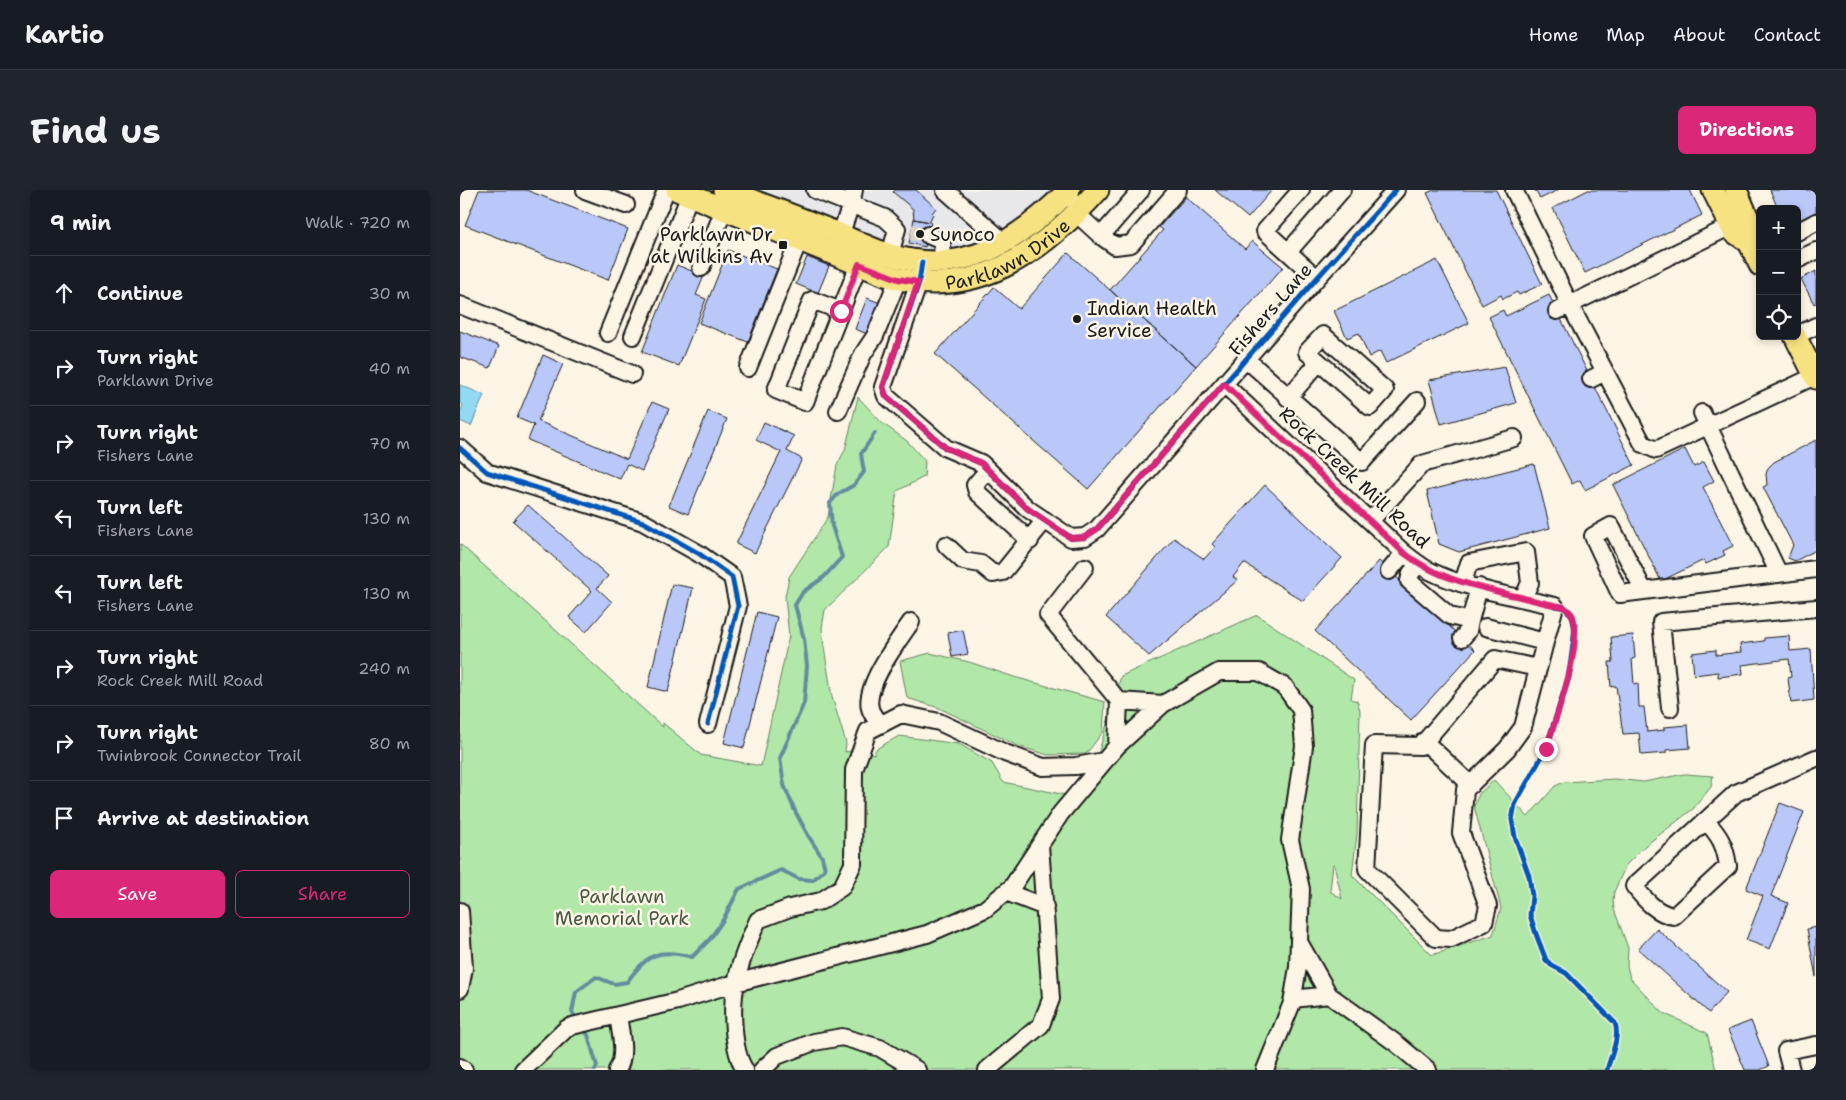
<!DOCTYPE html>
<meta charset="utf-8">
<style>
:root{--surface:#171b24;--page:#20242c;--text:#f1f3f6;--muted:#9ea1a6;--line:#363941;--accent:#db2777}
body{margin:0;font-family:"Shantell Sans",sans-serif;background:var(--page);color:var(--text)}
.controls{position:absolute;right:15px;top:15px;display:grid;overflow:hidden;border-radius:8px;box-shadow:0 2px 8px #0003}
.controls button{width:45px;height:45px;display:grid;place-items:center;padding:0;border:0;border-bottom:1px solid var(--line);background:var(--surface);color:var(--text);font:25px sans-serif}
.stop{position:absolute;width:15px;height:15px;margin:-11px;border:4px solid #db2777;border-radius:50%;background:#fff}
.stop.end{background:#db2777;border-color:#fff;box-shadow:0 1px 5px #0008}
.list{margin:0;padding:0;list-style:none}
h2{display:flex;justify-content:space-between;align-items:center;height:65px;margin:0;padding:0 20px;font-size:21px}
h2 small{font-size:16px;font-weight:400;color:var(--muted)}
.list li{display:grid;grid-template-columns:32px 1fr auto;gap:15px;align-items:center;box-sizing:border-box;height:75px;padding:0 20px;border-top:1px solid var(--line)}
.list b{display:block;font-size:19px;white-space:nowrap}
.list p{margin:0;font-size:16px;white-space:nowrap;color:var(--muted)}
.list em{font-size:16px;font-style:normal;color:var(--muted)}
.actions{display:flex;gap:10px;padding:15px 20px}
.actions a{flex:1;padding:11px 0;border:1px solid var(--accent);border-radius:8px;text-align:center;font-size:18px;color:var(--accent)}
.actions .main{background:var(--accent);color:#fff}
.icon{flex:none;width:28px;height:28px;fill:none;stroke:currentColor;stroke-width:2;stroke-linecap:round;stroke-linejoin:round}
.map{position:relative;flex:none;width:1356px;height:880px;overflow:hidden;border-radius:8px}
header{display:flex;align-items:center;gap:30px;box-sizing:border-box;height:70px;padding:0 25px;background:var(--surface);border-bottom:1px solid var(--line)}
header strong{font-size:24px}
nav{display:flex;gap:28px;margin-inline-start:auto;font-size:18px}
.intro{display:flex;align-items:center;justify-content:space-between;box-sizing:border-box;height:120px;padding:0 30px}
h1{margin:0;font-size:35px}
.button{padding:12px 22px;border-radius:8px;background:var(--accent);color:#fff;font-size:18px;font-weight:700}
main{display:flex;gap:30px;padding:0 30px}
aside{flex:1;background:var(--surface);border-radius:8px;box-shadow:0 2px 8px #0003}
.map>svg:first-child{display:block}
</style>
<header>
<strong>Kartio</strong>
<nav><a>Home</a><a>Map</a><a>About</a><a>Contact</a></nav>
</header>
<div class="intro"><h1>Find us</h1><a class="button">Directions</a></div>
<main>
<aside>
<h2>9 min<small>Walk · 720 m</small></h2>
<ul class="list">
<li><svg class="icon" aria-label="ahead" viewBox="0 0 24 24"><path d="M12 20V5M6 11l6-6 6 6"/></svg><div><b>Continue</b></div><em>30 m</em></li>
<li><svg class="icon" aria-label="right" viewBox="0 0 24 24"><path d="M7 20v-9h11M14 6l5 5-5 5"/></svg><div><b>Turn right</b><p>Parklawn Drive</p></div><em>40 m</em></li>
<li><svg class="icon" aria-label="right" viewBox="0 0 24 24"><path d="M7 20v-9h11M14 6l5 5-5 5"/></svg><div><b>Turn right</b><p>Fishers Lane</p></div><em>70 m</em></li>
<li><svg class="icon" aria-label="left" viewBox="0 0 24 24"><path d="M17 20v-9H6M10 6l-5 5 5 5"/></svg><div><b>Turn left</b><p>Fishers Lane</p></div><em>130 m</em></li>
<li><svg class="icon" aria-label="left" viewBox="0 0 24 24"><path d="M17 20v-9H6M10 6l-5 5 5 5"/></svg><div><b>Turn left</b><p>Fishers Lane</p></div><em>130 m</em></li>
<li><svg class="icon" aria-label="right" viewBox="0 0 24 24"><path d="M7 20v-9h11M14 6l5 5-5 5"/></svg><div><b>Turn right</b><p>Rock Creek Mill Road</p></div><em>240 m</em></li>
<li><svg class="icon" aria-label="right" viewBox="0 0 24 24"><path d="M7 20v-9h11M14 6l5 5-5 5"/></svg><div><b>Turn right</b><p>Twinbrook Connector Trail</p></div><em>80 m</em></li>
<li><svg class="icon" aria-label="arrive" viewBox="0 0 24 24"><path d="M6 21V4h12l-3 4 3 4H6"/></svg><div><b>Arrive at destination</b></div></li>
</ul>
<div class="actions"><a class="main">Save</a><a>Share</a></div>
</aside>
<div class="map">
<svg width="1356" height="880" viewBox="0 0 1356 880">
<rect width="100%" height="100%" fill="#fcf5e5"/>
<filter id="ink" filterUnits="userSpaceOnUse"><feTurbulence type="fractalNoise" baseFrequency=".02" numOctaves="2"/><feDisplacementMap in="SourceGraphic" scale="10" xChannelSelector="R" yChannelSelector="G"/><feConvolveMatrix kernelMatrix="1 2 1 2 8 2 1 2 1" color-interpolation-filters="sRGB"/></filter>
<g filter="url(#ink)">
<path fill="#e8e8eb" d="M264,0H609L587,20L483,71Z"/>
<path fill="#b1e7a9" stroke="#668262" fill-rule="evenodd" d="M398,207L422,233L447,251L465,271L464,287L437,301L429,357L365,420L362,438L364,457L372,507L386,553L385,562L396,560L414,564L416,559L439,546L499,554L532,573L543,592L625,609L661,486L797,425L894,490L891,509L897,511L900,520L897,644L892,685L972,765L1033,745L1041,718L1014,616L1019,604L1034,590L1068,627L1095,596L1104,592L1154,589L1184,592L1224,584L1253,586L1251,597L1233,619L1186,655L1166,675L1154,702L1153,710L1154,719L1168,758L1167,776L1170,788L1203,823L1247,843L1256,880H0V354L203,537V533L241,565L301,576L329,446L325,407L329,387L368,327L377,275L385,260ZM873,674H874L882,709L870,701Z
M470,463L509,472L554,487L645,512L643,542L626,564L588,565L558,556L479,518L447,508L440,471Z"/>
<path fill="#92d9f4" stroke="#638d9e" d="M0,195L24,205L11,236L0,231V223L3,215L0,213Z"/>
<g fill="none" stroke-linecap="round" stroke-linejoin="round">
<path stroke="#638d9e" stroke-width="4" d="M118,831L112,822L116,802L136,787L154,794L167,792C187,764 198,758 232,767L250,749L263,730L279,699L321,680L339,689L353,690L365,679L362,667L349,647L335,621L324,595L320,568L344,513L347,476L344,449L335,415L343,402L364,387L382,367L372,336L370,313L378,304L394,295L404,282L401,264L415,243
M123,839L128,845L137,876L135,880"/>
</g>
<path fill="#bac8f9" stroke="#1c1c1c" d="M19,0H66L168,39L148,90L5,35Z
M435,0H456L476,18L472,23L473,24L469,32L454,29L453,19L433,2Z
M755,0H812L788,28Z
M974,0H1036L1082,94L1059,105L1057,102L1043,109L1041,105L1022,115L967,3Z
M1075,0H1098L1080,9Z
M1128,0H1230L1242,25L1125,83L1093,18Z
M1310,0H1356V22L1337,31V19H1318Z
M726,7L785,59L792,51L823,77L736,176L650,100L703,40L699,37Z
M454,29L471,32L465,57L449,53Z
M268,60L317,79L288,152L239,133Z
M608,63L736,176L628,299L475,164L534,97L559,119Z
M347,67L369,76L358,103L336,94Z
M977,70L1009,133L926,173L920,161L909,167L899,143L887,148L874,121Z
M217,75L244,86L236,105L246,109L219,176L182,162Z
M1356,81V113L1354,114L1341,89Z
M1089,105L1174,275L1125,300L1120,290L1112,294L1029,127L1043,120L1046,126Z
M407,108L423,114L410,145L395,139Z
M0,141L39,156L30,178L0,167Z
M83,165L103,174L78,231L167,269L192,212L209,219L182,281L167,274L160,289L68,250L74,235L57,228Z
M1045,177L1056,213L981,234L969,190Z
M248,221L267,229L228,324L209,316Z
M304,232L334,246L327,261L342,269L295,363L276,354L321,262L296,250Z
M1356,250V360L1335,371L1328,368L1333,355L1303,297L1307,295L1306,284L1308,278L1314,272Z
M1225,259L1234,277L1244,272L1254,291L1243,297L1273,356L1263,361L1265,365L1246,374L1244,370L1201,391L1153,295Z
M1074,274L1090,338L999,362L979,354L967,301Z
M805,295L882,368L843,411L784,373L773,387L778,390L689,466L646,427L714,348L744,369L755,357L752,354Z
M68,315L148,386L137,398L152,412L126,442L109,427L132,401L53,331Z
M919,371L1015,460L951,530L855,441Z
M212,394L233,398L208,502L188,497Z
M297,422L317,427L284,558L264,553Z
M503,440L508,464L492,467L488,443Z
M1173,445L1175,468L1172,469L1174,494L1178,493L1179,517H1184L1187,542L1204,540V537L1228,535L1230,558L1206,560V563L1181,565L1179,543L1163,544L1156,496L1151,497L1149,472H1153L1151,447Z
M1329,446L1330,461L1351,459L1354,510L1331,513L1328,488L1331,487L1329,469L1282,475L1283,484L1258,487V482L1234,485L1232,463L1256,460V465L1281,462L1280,454L1304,451V448Z
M1320,613L1344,622L1311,706L1328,713L1310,759L1286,750L1303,706L1286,699Z
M1356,737V787L1347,739Z
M1197,739L1267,802L1249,823L1178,759Z
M1291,831L1309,876L1300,880H1285L1268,840Z"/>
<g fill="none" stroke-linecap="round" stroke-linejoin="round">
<path stroke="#dad4c7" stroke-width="16" stroke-dasharray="16 8" stroke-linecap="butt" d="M451,42L468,45"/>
<g stroke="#1c1c1c" stroke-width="20">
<path id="minor" d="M125,0L166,15
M355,0L425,28L437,39L430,65
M485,0L536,45
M1054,0L1110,115L1183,254L1196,260L1355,186
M615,12L617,24L641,46L681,0
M1337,42L1356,32
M468,45L482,51L483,71
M641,46L655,56L671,54L718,0
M377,55L391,14L394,0
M828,62L805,41L841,0
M1337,70L1356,61
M241,78L264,19
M461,80L459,92L423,197L426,206L486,258L521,273L568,319L611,348L625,347L637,339L857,88L936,0
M857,88L828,62L882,0
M0,115L172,184
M381,121L352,110L316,200L345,212L399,74
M1097,121L1271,36
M148,143L206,0
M1337,145L1356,136
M173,146L230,5
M786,169L902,272L957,211
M288,178L339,50
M1131,189L1145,182
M764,194L944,363C952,369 960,376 970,381C1006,399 1055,406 1095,416L1085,452L1026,437
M828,208L859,172L847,162L863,145L925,200L910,217L859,172
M378,221L403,164L415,146L438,89
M1242,223L1319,384
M0,258L27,282L183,332L238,363L272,387L278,416L248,534
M528,280L515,295L517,302L570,351
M911,330L962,274L1054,248
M486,355L503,371L521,374L533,384L543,382L585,330
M959,374L951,383L949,391L990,426L1010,431L1019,397
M625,377L588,425L659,511L657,556
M929,381L944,363
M1003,393L1009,373L1066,362L1070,393L1063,408
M1184,401L1151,336L1133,346L1160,404C1225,396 1291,387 1356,379
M1002,448L1008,441L1010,431
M1078,478L1035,469L961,556L914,555L907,679L976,748L991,749L1024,733L1028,716L1001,643L1005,600L1047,559L1063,537L1085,452
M659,511L703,514
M1210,518L1201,432L1356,418
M420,535C417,530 411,524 410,518C404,496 438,451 451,432
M964,551L1011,595
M1246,631C1260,646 1265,655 1268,676L1214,726C1197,724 1185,710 1174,696L1276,603L1356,568
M546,702L585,717
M0,721L4,778L0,799
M869,805L937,854L968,880
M833,809L869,805L839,752
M0,877L4,880
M63,880L106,839L112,836L218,811L275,793L467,744L525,719L552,697L601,623L657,556L703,514L759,482H799L825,497L841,520L844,556L830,650L841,699L838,777L832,813L805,880
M157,880C167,866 160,841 158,825
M285,880C272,861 271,815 276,793C280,771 289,750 298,730L330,718L361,711L382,697L393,674L394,580L408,541L441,524L479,532L545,563L583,577L616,576L644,571
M302,880L317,866L354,852L382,847L420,858L457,880
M527,880L581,835L591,809L580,655
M1331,880L1326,861L1356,855"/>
</g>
<g stroke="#1c1c1c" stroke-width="25">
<g id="major">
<path id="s1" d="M217,0L425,85C513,113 582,63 638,0"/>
<path d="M264,0C301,14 338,27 374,42C393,50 411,59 430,65C505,88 558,51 609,0"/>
<path d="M1253,0L1274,42L1289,52"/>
<path d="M1276,0L1290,33L1289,52L1300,75"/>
<path d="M1335,146L1356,188"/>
</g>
</g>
<use href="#minor" stroke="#fcf5e5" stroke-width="16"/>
<use href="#major" stroke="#f7e281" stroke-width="21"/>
<g stroke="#fcf5e5" stroke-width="8">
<path id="cycleway" d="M462,72L459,92L423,197L426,206L486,258L521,273L568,319L611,348L625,347L637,339L857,88L936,0
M0,258L27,282L183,332L238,363L272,387L278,416L248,534
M1095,416L1104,417L1112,425L1115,439L1109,486L1086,559L1055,614L1052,630L1055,647L1069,686L1072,706L1070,725L1076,744L1086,770L1091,775L1106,783L1155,833C1160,848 1151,865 1147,880"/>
</g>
<use href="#cycleway" stroke="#0057b8" stroke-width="5"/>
</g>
</g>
<g fill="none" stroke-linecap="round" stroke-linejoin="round" filter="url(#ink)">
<path stroke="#db2777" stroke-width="6" d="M381,121L399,74L438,89L458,92L423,197L426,206L486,258L521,273L568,319L611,348L625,347L637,339L764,194L944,363C978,389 1011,395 1051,405C1069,409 1086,414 1104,417C1106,419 1111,422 1112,425C1125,450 1095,531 1086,559"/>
</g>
<g fill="#1c1c1c" stroke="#fcf5e5" stroke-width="2">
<circle cx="460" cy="44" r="5"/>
<rect x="318" y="50" width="10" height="10" rx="2.5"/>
<circle cx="617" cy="129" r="5"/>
</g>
<g text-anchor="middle" stroke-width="5" stroke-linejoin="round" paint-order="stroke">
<g font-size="19" fill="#1c1c1c" stroke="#fcf5e5" text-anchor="start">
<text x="313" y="51" text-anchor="end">Parklawn Dr<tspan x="313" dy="22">at Wilkins Av</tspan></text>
<text x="470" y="51">Sunoco</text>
<text x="627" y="125">Indian Health<tspan x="627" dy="22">Service</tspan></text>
</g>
<g font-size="19" fill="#1c1c1c" stroke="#fcf5e5">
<text dy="7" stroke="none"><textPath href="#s1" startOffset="355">Parklawn Drive</textPath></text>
<text transform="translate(810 119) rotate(-49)" y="7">Fishers Lane</text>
<text transform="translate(895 287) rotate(43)" y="7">Rock Creek Mill Road</text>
</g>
<g font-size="19" fill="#495946" stroke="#fcf5e5">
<text x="162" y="713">Parklawn<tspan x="162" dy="22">Memorial Park</tspan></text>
</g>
</g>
</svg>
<div class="controls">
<button>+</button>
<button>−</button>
<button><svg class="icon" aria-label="locate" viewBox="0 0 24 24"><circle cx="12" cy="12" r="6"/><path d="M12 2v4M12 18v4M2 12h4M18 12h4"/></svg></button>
</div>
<div class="stop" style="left:381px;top:121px"></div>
<div class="stop end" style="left:1086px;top:559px"></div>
</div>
</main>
